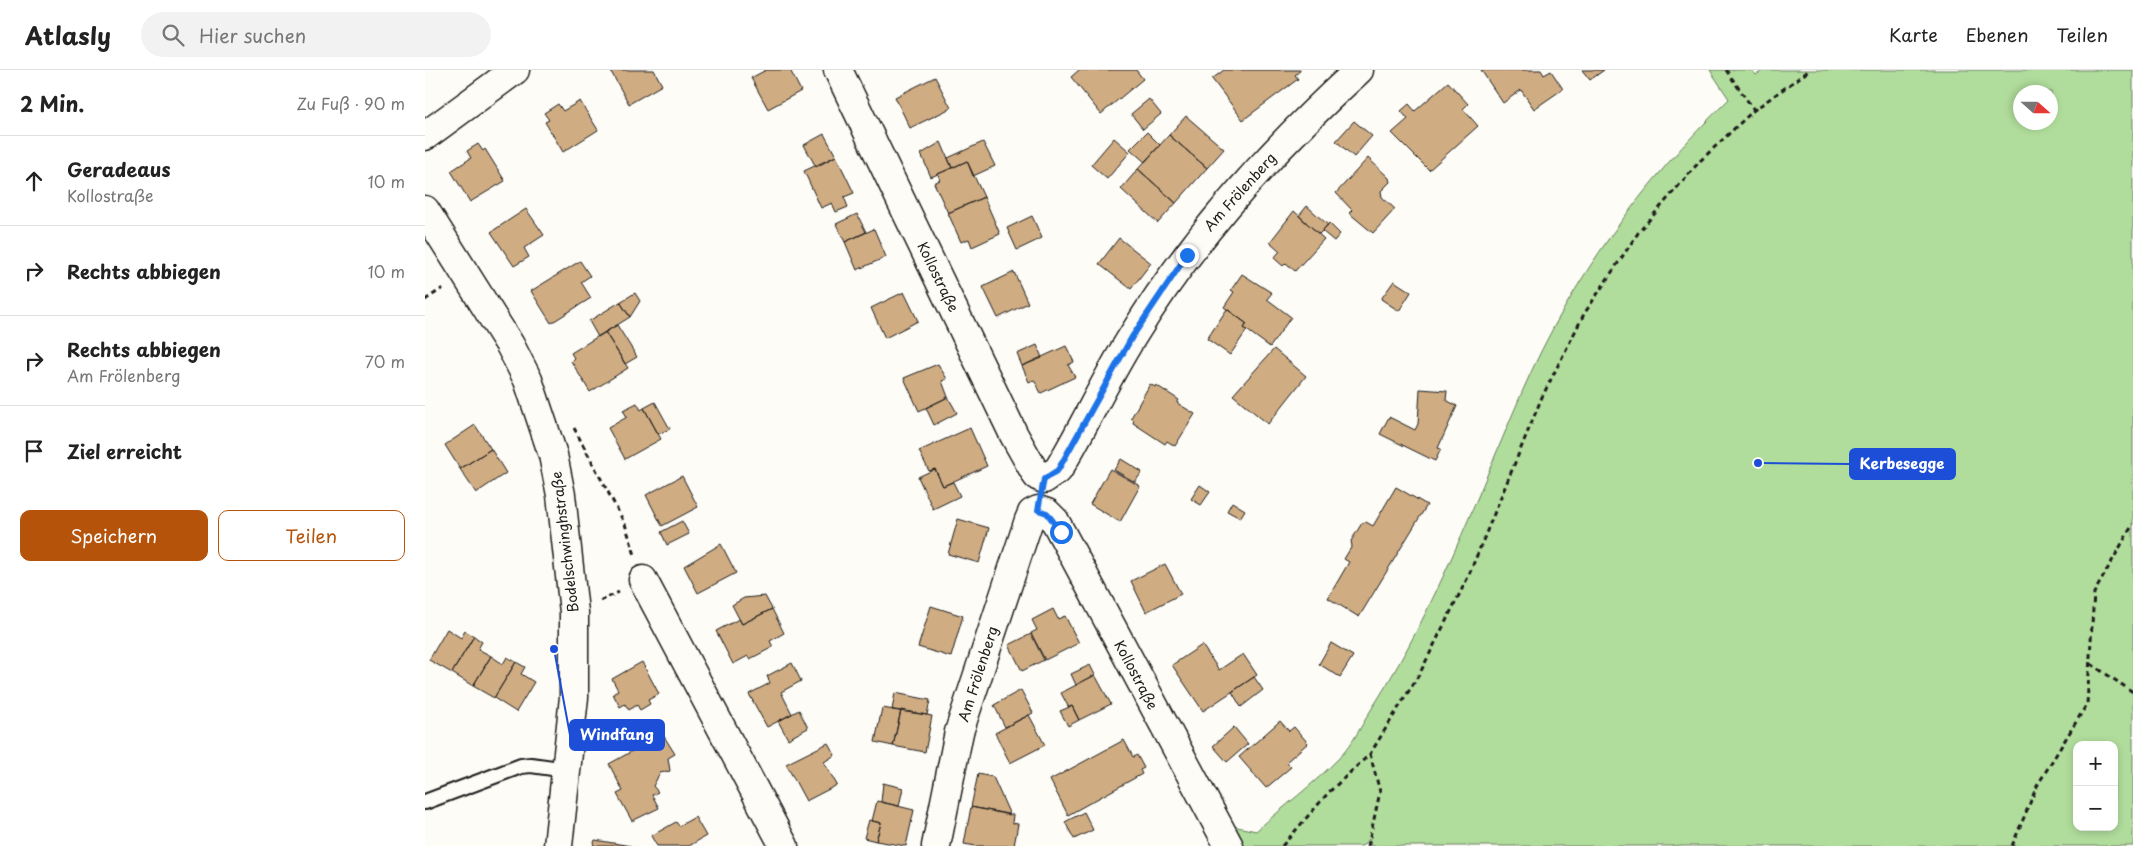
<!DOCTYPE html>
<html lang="de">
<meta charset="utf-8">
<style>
:root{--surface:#fff;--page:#f2f2f2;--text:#222;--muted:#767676;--line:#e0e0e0;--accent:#b45309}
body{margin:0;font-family:"Playpen Sans",sans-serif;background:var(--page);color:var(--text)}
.controls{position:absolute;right:15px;bottom:15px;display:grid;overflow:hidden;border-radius:10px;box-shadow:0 2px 8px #0003}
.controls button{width:45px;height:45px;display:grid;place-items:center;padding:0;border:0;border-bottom:1px solid var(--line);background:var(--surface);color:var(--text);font:25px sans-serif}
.compass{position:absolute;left:1588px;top:15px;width:45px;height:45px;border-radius:50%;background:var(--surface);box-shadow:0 2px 8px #0003;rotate:111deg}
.stop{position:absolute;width:15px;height:15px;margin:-11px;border:4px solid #1a73e8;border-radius:50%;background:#fff}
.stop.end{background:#1a73e8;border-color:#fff;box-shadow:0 1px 5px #0008}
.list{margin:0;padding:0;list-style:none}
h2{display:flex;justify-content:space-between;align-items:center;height:65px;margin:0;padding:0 20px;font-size:21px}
h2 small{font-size:16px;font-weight:400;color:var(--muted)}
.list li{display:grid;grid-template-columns:32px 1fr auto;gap:15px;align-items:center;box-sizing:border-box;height:90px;padding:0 20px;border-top:1px solid var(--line)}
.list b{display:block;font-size:19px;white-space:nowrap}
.list p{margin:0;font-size:16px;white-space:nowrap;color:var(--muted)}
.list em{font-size:16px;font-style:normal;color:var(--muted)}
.actions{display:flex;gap:10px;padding:15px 20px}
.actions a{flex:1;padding:11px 0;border:1px solid var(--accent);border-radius:10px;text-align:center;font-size:18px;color:var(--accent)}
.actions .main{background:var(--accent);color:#fff}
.icon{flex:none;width:28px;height:28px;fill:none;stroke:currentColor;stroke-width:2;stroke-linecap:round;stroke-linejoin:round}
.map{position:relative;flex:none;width:1708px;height:776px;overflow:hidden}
header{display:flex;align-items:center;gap:30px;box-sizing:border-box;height:70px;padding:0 25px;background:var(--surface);border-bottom:1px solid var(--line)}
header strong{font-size:24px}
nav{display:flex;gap:28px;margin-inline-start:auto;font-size:18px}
.search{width:350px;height:45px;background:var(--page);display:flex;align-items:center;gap:12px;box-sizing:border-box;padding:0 18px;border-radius:28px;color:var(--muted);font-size:19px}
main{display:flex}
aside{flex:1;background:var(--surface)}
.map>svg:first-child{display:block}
</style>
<header>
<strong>Atlasly</strong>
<div class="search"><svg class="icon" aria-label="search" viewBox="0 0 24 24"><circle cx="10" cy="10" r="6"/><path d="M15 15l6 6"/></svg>Hier suchen</div>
<nav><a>Karte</a><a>Ebenen</a><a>Teilen</a></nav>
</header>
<main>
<aside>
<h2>2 Min.<small>Zu Fuß · 90 m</small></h2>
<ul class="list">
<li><svg class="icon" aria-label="ahead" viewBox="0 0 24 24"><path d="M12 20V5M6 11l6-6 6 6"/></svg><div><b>Geradeaus</b><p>Kollostraße</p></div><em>10 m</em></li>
<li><svg class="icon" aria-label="right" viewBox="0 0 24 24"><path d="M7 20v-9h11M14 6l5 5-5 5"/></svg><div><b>Rechts abbiegen</b></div><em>10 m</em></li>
<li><svg class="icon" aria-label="right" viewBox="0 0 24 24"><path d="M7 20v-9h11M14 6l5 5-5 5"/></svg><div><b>Rechts abbiegen</b><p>Am Frölenberg</p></div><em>70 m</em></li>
<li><svg class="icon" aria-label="arrive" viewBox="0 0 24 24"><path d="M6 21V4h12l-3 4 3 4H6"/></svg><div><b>Ziel erreicht</b></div></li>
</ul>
<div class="actions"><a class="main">Speichern</a><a>Teilen</a></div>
</aside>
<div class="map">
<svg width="1708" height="776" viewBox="0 0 1708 776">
<rect width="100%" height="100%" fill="#fdfcf7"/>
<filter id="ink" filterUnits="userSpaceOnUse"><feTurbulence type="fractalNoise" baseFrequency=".02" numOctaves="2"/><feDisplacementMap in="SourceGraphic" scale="10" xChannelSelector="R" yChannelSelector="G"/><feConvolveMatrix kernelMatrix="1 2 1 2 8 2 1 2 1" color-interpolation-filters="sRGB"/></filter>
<g filter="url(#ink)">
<path fill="#b1dd9c" stroke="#667c5c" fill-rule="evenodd" d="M1285,0H1327L1331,5L1339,0H1708V776H946L944,769L937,776H819L808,756L831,761C858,737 889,714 914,688C929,673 939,650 951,632C1013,534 1052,426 1098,320C1146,210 1218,112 1304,29ZM1596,22H1626V52H1596ZM1652,675H1689V757H1652Z"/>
<path fill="#d0ac82" stroke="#1c1c1c" d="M185,0H229L237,15L204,34Z
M365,0L376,21L343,39L326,8L341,0Z
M654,0H711L718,9L676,44L646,7Z
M799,0H876L870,5L873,9L818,50L787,9Z
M1056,0H1116L1119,5L1126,1L1138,19L1109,39L1096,20L1078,33Z
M1157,0H1179L1165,10Z
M510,7L526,38L485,58L470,27Z
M1023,12L1043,34L1038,39L1053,56L1004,100L967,63L983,49L976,41L984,34L990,41Z
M724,29L736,44L718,59L706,44Z
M155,31L173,60L138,82L120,52L124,50L119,43L133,34L138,41Z
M761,46L799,79L782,98L744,65Z
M929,51L947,66L929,87L911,71Z
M722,62L735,75L720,92L705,79Z
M399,64L411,86L391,97L379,75Z
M744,65L782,98L751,133L713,99Z
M689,68L705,82L682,109L666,95Z
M516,72L527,98L506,107L496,84Z
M558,72L570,96L548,106L542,91L527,98L523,88Z
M53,74L58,81L60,79L80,111L45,132L26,101L46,88L42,81Z
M411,86L429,123L419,127L423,137L411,142L407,133L396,138L379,101Z
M943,88L964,108L965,112L956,121L957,127L970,139L948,163L924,143L927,140L911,123Z
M542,91L559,127L523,143L509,113L515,110L513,104Z
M713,99L751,133L733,153L696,119Z
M559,127L575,164L547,177L544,169L536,172L523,143Z
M882,136L903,155L894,164L874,146Z
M101,139L119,165L99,178L104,187L89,196L66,162Z
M869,141L899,169L870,201L861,193L858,196L849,188L855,181L845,172Z
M432,144L441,162L420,172L411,154Z
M607,146L617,168L592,180L582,158Z
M904,153L915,164L909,171L897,161Z
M449,159L461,187L432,200L420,172Z
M694,168L726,193L706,219L674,194Z
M155,191L165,206L156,212L166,228L126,253L106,221Z
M589,202L603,233L573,248L558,217Z
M817,204L847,223L842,229L866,247L845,277L819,258L822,254L799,237L809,222L806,220Z
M969,211L986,222L974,241L956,229Z
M479,222L493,251L460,268L446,238Z
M210,223L215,231L205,247L195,232Z
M195,232L205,247L173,267L164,251Z
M802,239L822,254L819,258L822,260L805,285L782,269Z
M192,255L212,287L200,294L180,262Z
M180,262L203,298L165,322L146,291L149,288L146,283Z
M612,275L617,288L597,296L592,284Z
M641,276L649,292L643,295L650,307L616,323L609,310L604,312L597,296Z
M849,279L881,306L843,354L808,325Z
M513,294L522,309L517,311L523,327L494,341L479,308Z
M725,314L730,317L731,315L754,330L752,333L770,344L750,376L742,371L740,374L708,353L709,350L706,348Z
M995,319L1022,321L1021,330L1032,336L1013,378L1016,379L1010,391L955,364L964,347L990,360L993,354Z
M523,327L532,343L509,355L501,338Z
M230,332L245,359L233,364L219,338Z
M212,333L216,340L219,338L236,369L200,389L183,358L202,347L198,340Z
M50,355L66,379L35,399L20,375Z
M545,358L562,396L518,416L510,399L504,401L494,381Z
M66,379L81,403L51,423L35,399Z
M696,389L717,402L710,412L689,400Z
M510,399L518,416L528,412L535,426L508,439L493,407Z
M685,399L715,416L695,452L665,434Z
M257,406L273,437L237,456L221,425Z
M775,415L785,422L776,435L766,429Z
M971,417L1002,435L934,547L903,528L924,492L919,489L927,476L926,471L937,453L941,452L948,456Z
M807,432L820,440L815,448L802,441Z
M533,449L564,458L554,493L523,484Z
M257,451L264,464L242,475L236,462Z
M296,474L311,503L273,523L259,496Z
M740,494L756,524L721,542L706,511Z
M340,526L347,539L317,554L307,535L319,528Z
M506,536L538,546L526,587L493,577Z
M347,539L359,563L345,571L348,577L325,589L323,586L308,594L291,561L314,549L317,554Z
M628,539L633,549L640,546L654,573L620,590L606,563L612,560L607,550Z
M22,559L36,568L40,561L49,566L27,603L4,590Z
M606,564L619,590L597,601L584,575Z
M49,566L57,572L53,579L66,586L48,616L27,603Z
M906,573L928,586L915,607L894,594Z
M777,575L794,600L818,584L832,605L778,641L747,595Z
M66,586L78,594L82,587L91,592L69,628L48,616Z
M91,592L100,597L96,604L109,612L91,642L69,628Z
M217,592L234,624L223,630L225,634L215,640L212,635L204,640L200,634L195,637L188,624L193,620L187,609Z
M367,593L376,611L356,622L367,644L342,657L324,624L345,613L342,606Z
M665,595L670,605L651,615L646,604Z
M670,605L686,634L654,650L647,636L644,638L636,623Z
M829,607L838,620L816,637L807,622Z
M596,620L608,643L580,657L569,635Z
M470,623L505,630L502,645L467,640Z
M647,636L654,650L643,656L635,641Z
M457,638L476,641L468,676L450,672Z
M374,640L383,658L363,669L353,651Z
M476,640L507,646L500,682L468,676Z
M604,645L620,675L585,693L570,663Z
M855,651L864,661L869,657L883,673L861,692L866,697L841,718L814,687Z
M809,657L823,674L802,692L788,676Z
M235,660L250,684L243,688L245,701L235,703L228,716L233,722L227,725L234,738L207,751L192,724L198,721L184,694L211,679L208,673Z
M699,670L708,687L712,685L719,698L715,700L717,704L643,745L625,710Z
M403,673L410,685L399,692L412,715L381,731L361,694Z
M553,704L568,707L585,745L546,737Z
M458,713L478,718L474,736L456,732Z
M452,731L489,740L481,776L451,771L456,753L447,751Z
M546,737L588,745L587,753L593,754L589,776H551L539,774Z
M659,742L668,760L649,769L640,752Z
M270,747L281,766L264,776H232L226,766L251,752L254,756Z
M444,750L456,753L451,771L439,768Z
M170,770L206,776H168Z"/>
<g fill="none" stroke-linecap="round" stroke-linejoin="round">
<g stroke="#1c1c1c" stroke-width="18">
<path id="lane" d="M0,732L96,696L106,695L142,700"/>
</g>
<g stroke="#1c1c1c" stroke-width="31">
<path id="street" d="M413,0L589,365L612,406L619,409
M0,66L90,0
M619,409L633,400C659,357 680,310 707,267C768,167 847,79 934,0
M613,440L622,443L630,451L804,776
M218,510L359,776
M511,776L534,662L604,450L607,443L613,440"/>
</g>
<g stroke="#1c1c1c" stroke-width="31">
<path id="secondary" d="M0,140L85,275L103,310L128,385L136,425L149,542V627L133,776"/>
</g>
<path stroke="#1c1c1c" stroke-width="3" stroke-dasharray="5 4" stroke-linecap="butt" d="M1301,0L1329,40
M0,230L18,218
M149,358L200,454L210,485
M175,531L194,522
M1666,594L1708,622
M857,776L904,722L945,684L995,603L1043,507L1117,327L1159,244L1213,163L1275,91L1329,40L1385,0
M943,776L955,722L945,684
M1587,776L1612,716L1662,634L1669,523L1708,454"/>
<use href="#lane" stroke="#fdfcf7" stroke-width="14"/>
<use href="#street" stroke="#fdfcf7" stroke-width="28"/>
<use href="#secondary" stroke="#fdfcf7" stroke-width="28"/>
</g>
</g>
<g fill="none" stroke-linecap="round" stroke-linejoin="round" filter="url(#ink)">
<path stroke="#1a73e8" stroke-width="6" d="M636,462L622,443L613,440L619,409L633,400L707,267L762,185"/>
</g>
<g text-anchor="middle" stroke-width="4.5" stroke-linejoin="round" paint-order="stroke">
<g font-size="14" fill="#1c1c1c" stroke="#fdfcf7">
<text transform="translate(815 122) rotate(-48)" y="5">Am Frölenberg</text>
<text transform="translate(513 207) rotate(64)" y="5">Kollostraße</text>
<text transform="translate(140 472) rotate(-97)" y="5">Bodelschwinghstraße</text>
<text transform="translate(553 604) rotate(-72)" y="5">Am Frölenberg</text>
<text transform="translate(711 605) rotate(62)" y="5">Kollostraße</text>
</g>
</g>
<path fill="none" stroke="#1d4ed8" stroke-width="2" d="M1333 393L1425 394M129 579L145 665"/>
<g fill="#1d4ed8" stroke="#fdfcf7" stroke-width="2">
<circle cx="1333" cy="393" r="5"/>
<circle cx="129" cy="579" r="5"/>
</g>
<g fill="#1d4ed8" stroke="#1d4ed8" stroke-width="2">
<rect x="1425" y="379" width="105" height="30" rx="5"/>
<rect x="145" y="650" width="94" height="30" rx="5"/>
</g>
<g font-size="15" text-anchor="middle" font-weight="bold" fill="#fff">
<text x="1477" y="399">Kerbesegge</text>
<text x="192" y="670">Windfang</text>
</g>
</svg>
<div class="controls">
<button>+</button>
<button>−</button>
</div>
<svg class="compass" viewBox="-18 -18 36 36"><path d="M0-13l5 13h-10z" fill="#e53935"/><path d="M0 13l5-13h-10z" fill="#767676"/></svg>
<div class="stop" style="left:636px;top:462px"></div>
<div class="stop end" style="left:762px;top:185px"></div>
</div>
</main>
